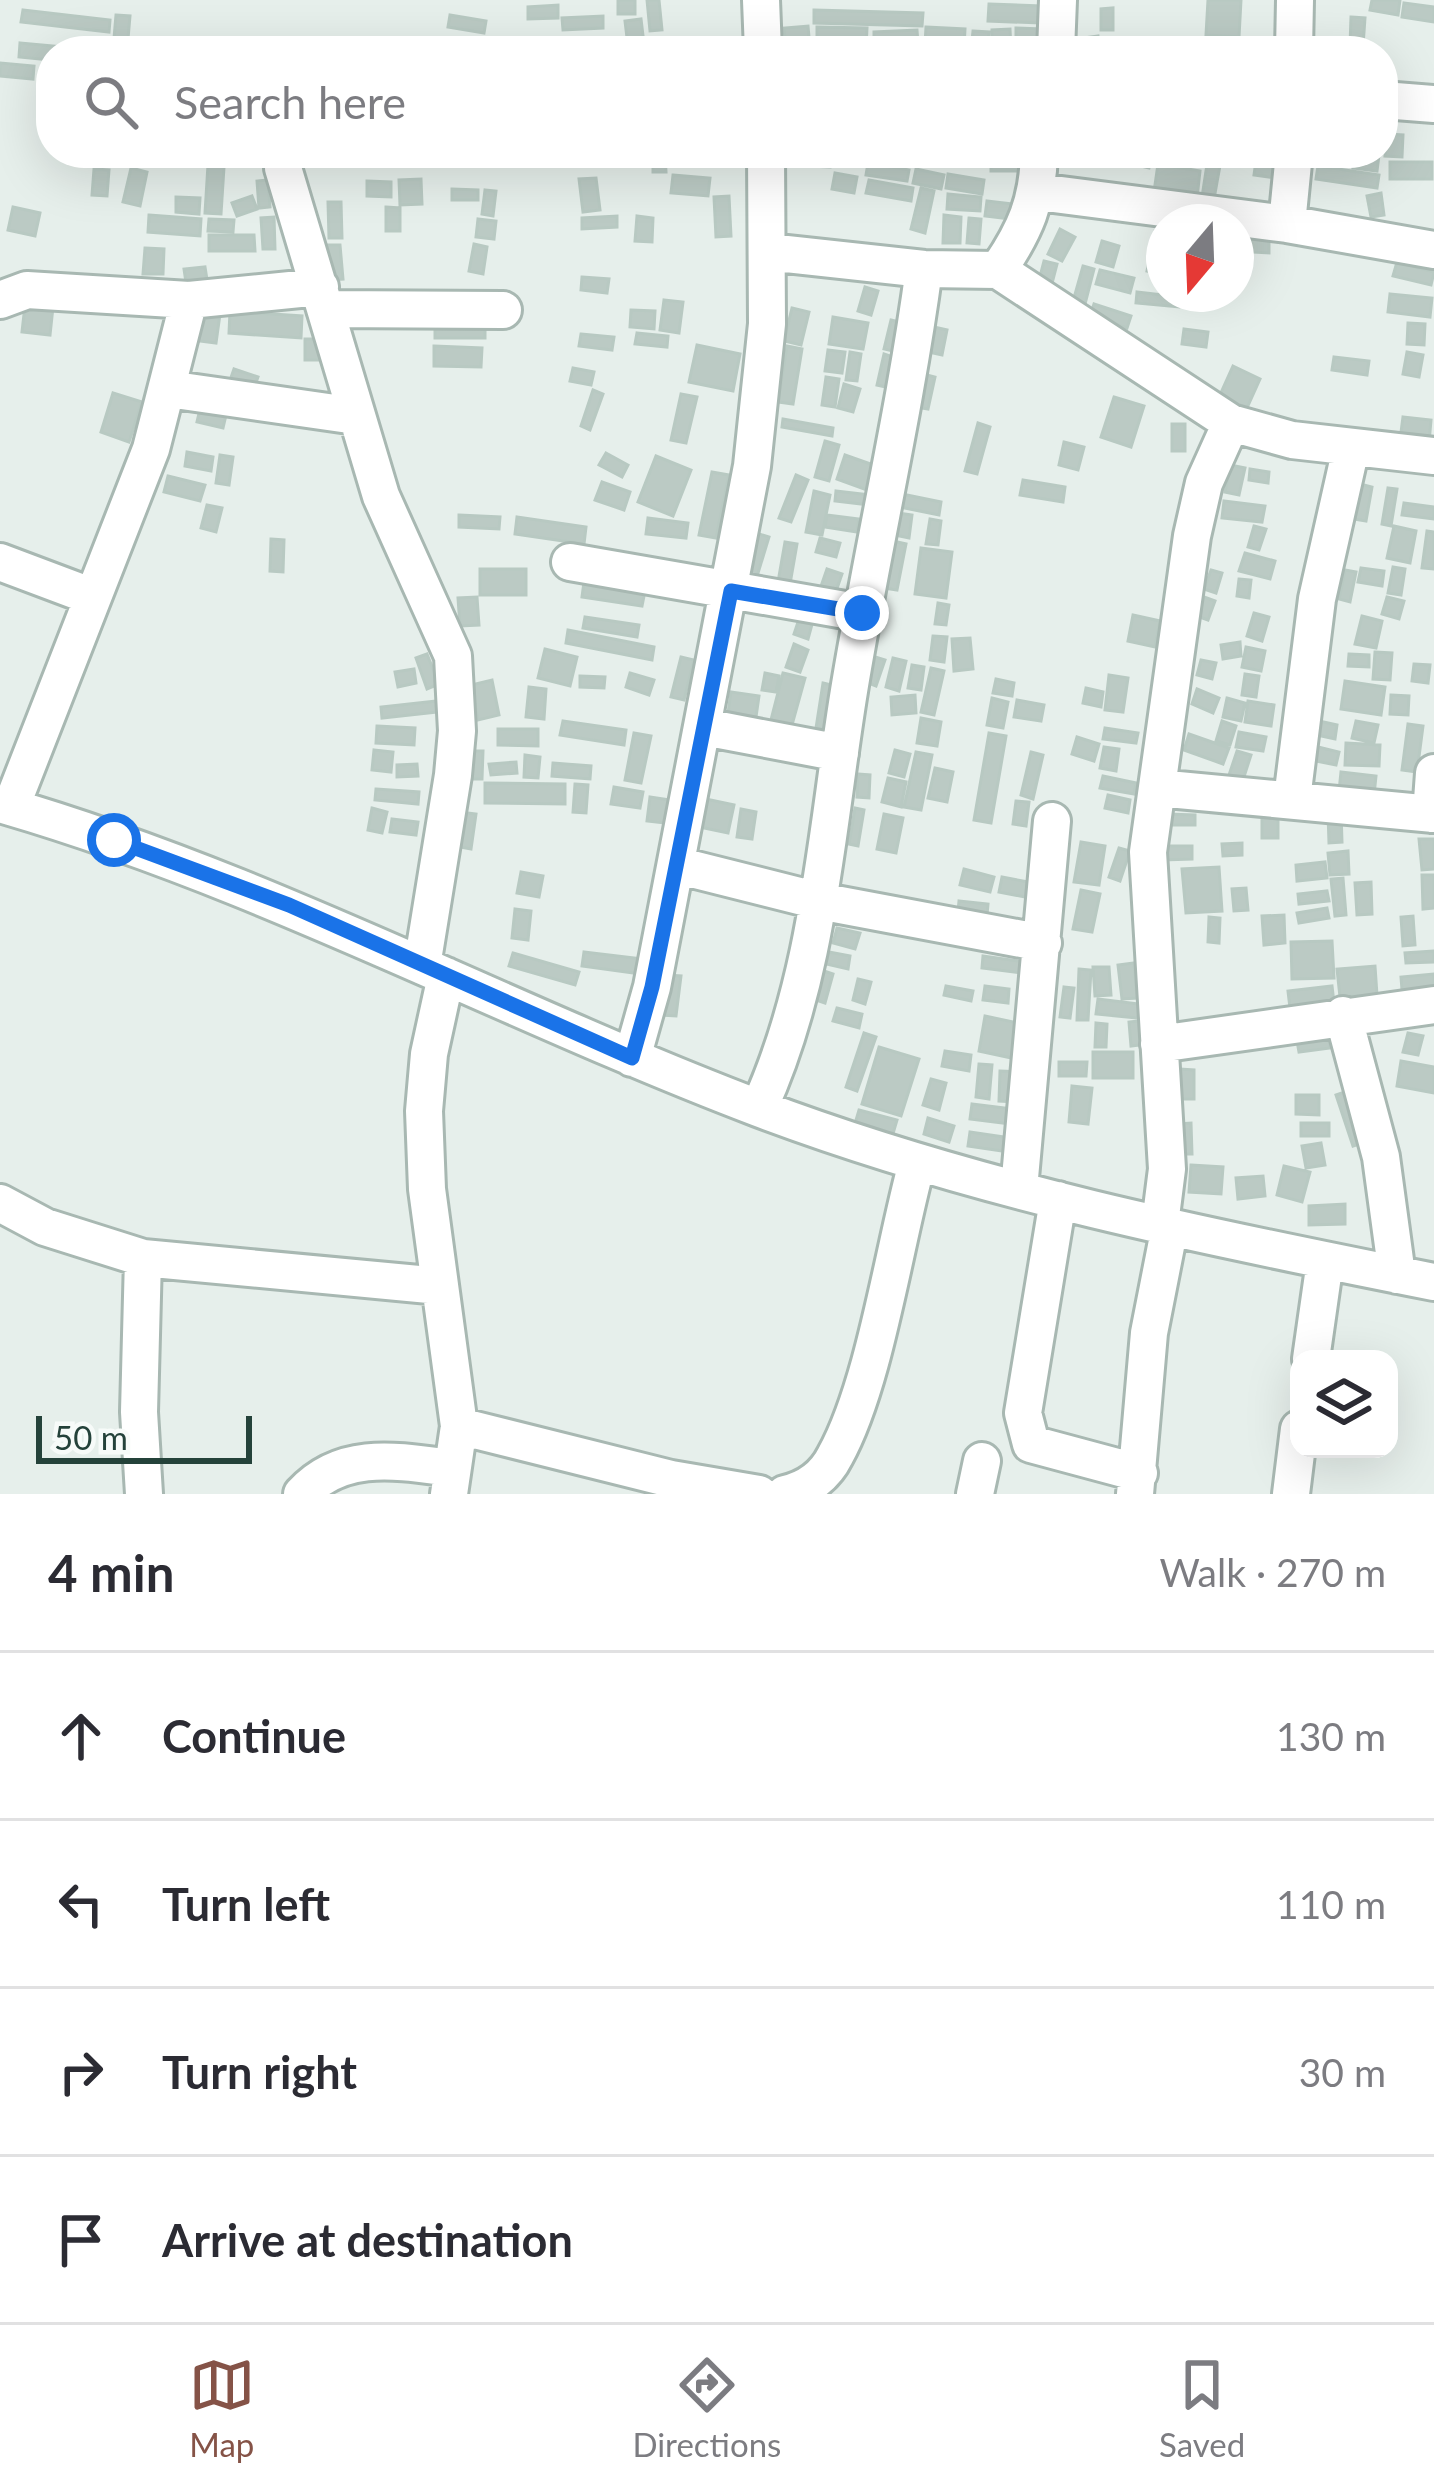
<!DOCTYPE html>
<meta charset="utf-8">
<style>
:root{--surface:#fff;--page:#f2f2f3;--text:#2b2b33;--muted:#7c7c81;--line:#e1e1e2;--accent:#855347}
body{margin:0;font-family:Lato,sans-serif;background:var(--page);color:var(--text)}
.controls{position:absolute;right:36px;bottom:36px;display:grid;overflow:hidden;border-radius:24px;box-shadow:0 12px 48px #0002}
.controls button{width:108px;height:108px;display:grid;place-items:center;padding:0;border:0;border-bottom:3px solid var(--line);background:var(--surface);color:var(--text);font:60px sans-serif}
.compass{position:absolute;left:1146px;top:204px;width:108px;height:108px;border-radius:50%;background:var(--surface);box-shadow:0 12px 48px #0002;rotate:199deg}
.scale{position:absolute;left:36px;bottom:30px;width:216px;box-sizing:border-box;padding-left:12px;border:6px solid #24423a;border-top:0;font-size:33px;line-height:42px;white-space:nowrap;color:#24423a;-webkit-text-stroke:9px #f7fbf9;paint-order:stroke}
.stop{position:absolute;width:36px;height:36px;margin:-27px;border:9px solid #1a73e8;border-radius:50%;background:#fff}
.stop.end{background:#1a73e8;border-color:#fff;box-shadow:0 3px 12px #0008}
.list{margin:0;padding:0;list-style:none}
h2{display:flex;justify-content:space-between;align-items:center;height:156px;margin:0;padding:0 48px;font-size:51px}
h2 small{font-size:39px;font-weight:400;color:var(--muted)}
.list li{display:grid;grid-template-columns:78px 1fr auto;gap:36px;align-items:center;box-sizing:border-box;height:168px;padding:0 48px;border-top:3px solid var(--line)}
.list b{display:block;font-size:45px;white-space:nowrap}
.list em{font-size:39px;font-style:normal;color:var(--muted)}
.icon{flex:none;width:66px;height:66px;fill:none;stroke:currentColor;stroke-width:2;stroke-linecap:round;stroke-linejoin:round}
.map{position:relative;flex:none;width:1434px;height:1494px;overflow:hidden}
.search{position:absolute;background:var(--surface);box-shadow:0 12px 48px #0002;left:36px;right:36px;top:36px;height:132px;display:flex;align-items:center;gap:30px;box-sizing:border-box;padding:0 42px;border-radius:48px;color:var(--muted);font-size:45px}
.sheet{height:828px;background:var(--surface)}
nav{display:flex;justify-content:space-around;align-items:center;box-sizing:border-box;height:168px;border-top:3px solid var(--line);background:var(--surface);font-size:33px;color:var(--muted)}
nav a{display:grid;justify-items:center;gap:6px}
nav .on{color:var(--accent)}
.map>svg:first-child{display:block}
</style>
<div class="map">
<svg width="1434" height="1494" viewBox="0 0 1434 1494">
<rect width="100%" height="100%" fill="#e6efeb"/>
<path fill="#bbcac4" stroke="#b8c9c2" stroke-width="3" d="M618,0H635V14H618Z
M647,0H659L662,30L650,31Z
M1208,0H1241L1239,37L1206,35Z
M1372,0H1400L1398,15L1370,10Z
M1404,3L1434,7V22L1402,17Z
M989,4L1041,6L1040,23L988,21Z
M558,5V18L528,19V7Z
M1113,8V30H1101V9Z
M23,10L110,20L109,32L21,22Z
M814,10L923,13L922,26L814,23Z
M116,15L130,16L128,39L114,38Z
M450,15L486,21L484,33L448,27Z
M603,16V28L563,30L562,18Z
M1351,17L1365,18L1363,46H1350Z
M641,19L644,44L628,46L625,21Z
M808,26L810,49L786,51L784,28Z
M817,27L867,28L866,48L817,47Z
M926,27L965,29L964,48L925,45Z
M1016,28L1042,29L1041,42L1016,41Z
M1010,29L1011,51H992V30Z
M917,30L918,44L874,46V32Z
M973,31L989,32L988,51H971Z
M1098,36L1100,51H1071L1070,40Z
M1196,38L1220,41L1219,51L1194,50Z
M519,41L520,51H480V45Z
M20,43L107,51H51V60L19,57Z
M0,63L34,66L33,79L0,76Z
M1387,134L1403,135L1402,157L1385,156Z
M653,153H665L666,172H653Z
M810,153H830V167L809,166Z
M991,153H1029V171H991Z
M1121,153H1153L1149,168L1120,161Z
M1317,153H1350L1349,166L1316,162Z
M1355,153L1379,155L1377,171L1353,168Z
M1208,158L1221,160L1214,199L1202,197Z
M1256,161L1284,165L1282,179L1254,175Z
M1390,162H1432V179H1390Z
M868,163L909,170L907,181L866,175Z
M1158,164L1200,171L1197,198L1154,192Z
M208,165L224,167L221,214L205,213Z
M1318,166L1379,175L1377,188L1316,179Z
M131,168L147,172L140,206L123,202Z
M94,169L109,170L107,196L92,195Z
M916,169L944,175L941,189L913,183Z
M835,173L857,177L854,193L832,189Z
M948,174L984,180L982,194L946,188Z
M673,175L710,178L708,196L671,193Z
M596,178L600,210L583,212L579,179Z
M421,179L422,204L400,205L399,180Z
M268,180L270,207L259,208L257,181Z
M869,180L913,188L911,201L866,193Z
M367,181L391,182V197L367,196Z
M921,188L934,191L925,233L911,229Z
M452,189L478,190V200H452Z
M485,190L496,191L493,216L482,214Z
M1381,193L1384,215L1371,217L1367,196Z
M948,194L981,197L980,211L947,209Z
M252,196L257,209L237,216L232,203Z
M729,196L731,236L716,237L714,197Z
M176,197L200,198L199,214L176,212Z
M987,201L1013,204L1011,219L985,216Z
M328,202H341L342,238H329Z
M13,207L40,213L35,236L8,230Z
M386,207L400,208V231H386Z
M149,215L201,219L200,236L148,232Z
M944,215L961,217L960,243H943Z
M617,216V227L582,229V218Z
M637,216L653,218L652,242L635,241Z
M274,217L275,249H263L261,218Z
M969,218L981,219L979,244L967,243Z
M209,219L234,220L233,232L208,231Z
M478,219L496,221L494,239L476,237Z
M1060,229L1075,237L1062,261L1048,254Z
M1155,231L1164,233L1163,274L1147,271Z
M209,235H254L255,251H209Z
M1236,236L1269,238V253L1236,251Z
M1102,241L1119,246L1113,267L1096,262Z
M474,244L487,247L483,274L469,271Z
M327,245H340L343,279L330,280Z
M145,248L164,249L163,274H143Z
M1044,261L1057,264L1049,295L1036,292Z
M1397,262L1434,272L1431,285L1393,276Z
M1083,266L1094,269L1084,308L1072,305Z
M205,267L208,286L187,289L184,269Z
M1100,270L1134,278L1130,293L1096,284Z
M582,277L609,279L607,293L581,290Z
M865,287L878,291L871,315L858,311Z
M1137,292L1181,297L1179,307L1136,303Z
M1390,294L1432,298L1430,317L1388,312Z
M664,300L683,302L679,333L660,330Z
M1094,304L1131,316L1127,328L1090,316Z
M25,305L53,307L50,335L22,332Z
M792,308L809,312L801,345L784,341Z
M631,310L655,311L654,329L630,327Z
M230,311L302,316L301,338L229,333Z
M195,312L220,314L216,343L192,340Z
M833,317L868,323L863,349L829,344Z
M891,320L904,323L897,352L884,349Z
M1408,323L1425,324L1424,345L1407,344Z
M435,324H485V338H435Z
M934,327L947,330L942,355L929,352Z
M1184,329L1208,332L1206,347L1182,344Z
M637,333L668,336L667,347L635,344Z
M581,334L614,337L612,350L579,346Z
M305,339H323L322,360H305Z
M697,345L740,354L733,391L689,382Z
M434,346L482,348L481,367L434,366Z
M787,346L802,349L793,404L778,402Z
M828,350L845,352L842,373L825,371Z
M850,352L861,354L857,381L846,380Z
M1407,352L1423,355L1419,377L1403,374Z
M884,354L896,358L890,388L877,385Z
M1334,357L1369,361L1367,375L1332,370Z
M1233,366L1260,379L1242,419L1215,406Z
M573,368L594,372L591,385L570,381Z
M234,369L258,377L252,394L228,386Z
M923,374L935,377L928,409L916,407Z
M826,377L839,379L835,407L822,405Z
M844,384L860,389L853,412L838,408Z
M593,390L603,394L590,430L581,426Z
M113,393L142,402L129,442L101,432Z
M681,394L697,397L686,443L671,440Z
M1114,397L1144,406L1131,447L1101,437Z
M200,409L226,415L223,428L197,422Z
M1403,417L1431,420L1429,443L1400,440Z
M783,419L833,428L832,436L782,427Z
M978,423L990,427L977,474L965,471Z
M1172,424H1185V451H1172Z
M825,441L839,445L829,481L815,477Z
M1064,442L1084,447L1078,470L1059,465Z
M187,452L213,457L211,471L185,466Z
M606,453L628,465L622,477L599,465Z
M220,455L233,457L229,485L216,483Z
M845,455L879,467L870,491L837,479Z
M656,456L691,470L673,516L638,502Z
M1230,465L1245,468L1239,495L1225,492Z
M1250,469L1269,472L1268,483L1249,480Z
M712,472L729,475L716,538L699,535Z
M796,475L808,480L791,522L779,518Z
M168,476L205,485L200,501L164,492Z
M1023,480L1065,487L1063,502L1020,495Z
M602,482L630,492L624,510L595,500Z
M1360,484L1372,487L1366,521L1354,519Z
M1388,488L1397,489L1391,526L1382,524Z
M814,491L830,495L822,535L806,532Z
M836,491L871,495L870,505L835,501Z
M902,494L941,502L939,515L900,507Z
M1224,501L1265,506L1262,522L1222,518Z
M1404,503L1434,507V519L1402,515Z
M207,505L222,508L216,532L201,528Z
M898,513L912,515L909,538L895,535Z
M459,515L500,517L499,529L459,527Z
M827,515L859,519L857,532L825,527Z
M517,517L586,527L584,544L515,534Z
M648,518L688,523L686,538L646,534Z
M930,519L941,521L938,545L926,544Z
M1254,526L1266,529L1259,550L1248,547Z
M1394,526L1416,531L1410,563L1387,558Z
M1427,531L1434,532V569L1422,568Z
M756,533L769,537L755,583L743,580Z
M820,538L840,543L836,557L816,552Z
M271,539L284,540L283,572L270,571Z
M893,541L906,544L897,590L884,588Z
M785,542L797,544L790,584L778,582Z
M921,548L952,552L946,598L915,594Z
M1245,553L1275,561L1270,579L1239,571Z
M1393,567L1405,569L1401,595L1388,593Z
M1361,568L1384,571L1382,586L1358,582Z
M480,569H526V595H480Z
M827,569L842,574L834,597L819,592Z
M1211,570L1222,573L1216,593L1204,589Z
M1345,570L1356,572L1350,602L1339,599Z
M1239,579L1251,580L1249,598L1237,596Z
M584,582L645,591L642,606L582,597Z
M477,597L479,625L460,626L458,598Z
M1204,597L1215,601L1208,620L1197,616Z
M1387,597L1404,601L1399,619L1382,614Z
M938,603L949,605L946,625L935,624Z
M801,613L814,617L808,639L794,634Z
M1254,613L1269,617L1262,641L1247,636Z
M1133,615L1160,621L1155,647L1128,641Z
M1362,616L1382,621L1376,648L1355,644Z
M585,617L639,625L637,637L583,628Z
M568,630L654,647L652,660L566,643Z
M933,636L947,637L944,662L930,660Z
M970,638L973,669L954,671L952,639Z
M1240,642L1241,656L1223,659L1221,645Z
M794,644L808,650L800,672L786,667Z
M1246,647L1265,651L1261,671L1242,667Z
M545,649L577,657L570,686L538,678Z
M1375,652L1392,653L1390,680L1373,679Z
M427,654L439,684L427,689L416,658Z
M1349,654L1369,655V667L1348,666Z
M872,656L885,660L876,686L863,681Z
M681,657L694,660L684,700L671,697Z
M893,658L906,661L899,691L886,687Z
M1201,660L1216,663L1212,679L1197,675Z
M1414,664L1430,665L1428,683L1412,681Z
M912,665L924,667L921,690L908,688Z
M931,668L944,671L934,715L921,712Z
M414,669L416,683L398,687L395,672Z
M630,673L654,680L649,695L626,687Z
M765,673L779,676L776,692L762,690Z
M783,673L805,678L792,725L771,720Z
M1245,674L1259,676L1256,697L1242,695Z
M1109,675L1128,678L1123,712L1105,710Z
M580,676L605,677L604,688L580,687Z
M996,679L1014,683L1012,696L993,693Z
M492,680L499,715L478,720L471,685Z
M1345,681L1385,687L1381,715L1341,709Z
M823,683L835,686L829,730L816,728Z
M529,687L546,689L544,719L526,717Z
M1086,688L1103,692L1101,707L1083,703Z
M1197,689L1219,698L1213,713L1192,704Z
M731,692L759,696L755,724L727,720Z
M915,695L916,713L892,715L891,697Z
M1391,695L1409,696L1408,715L1390,714Z
M992,698L1008,702L1003,728L987,725Z
M1227,698L1245,703L1241,721L1223,717Z
M1017,700L1044,705L1041,721L1014,717Z
M437,701L438,712L382,718L381,707Z
M1248,701L1274,705L1271,726L1245,722Z
M921,718L941,722L937,746L917,743Z
M563,721L626,730L624,745L560,735Z
M1222,721L1236,726L1230,745L1216,741Z
M1319,721L1337,725L1335,739L1317,735Z
M1356,721L1378,725L1374,743L1352,738Z
M1408,724L1423,726L1417,772L1402,770Z
M377,726L415,728L414,745L376,743Z
M1105,728L1138,733L1136,743L1103,739Z
M498,729H538V746L498,745Z
M1239,732L1266,737L1263,751L1236,747Z
M634,733L651,736L641,783L625,780Z
M989,733L1006,736L991,823L974,820Z
M1189,734L1229,748L1223,764L1184,750Z
M1077,737L1099,744L1094,761L1072,754Z
M1346,743L1380,745L1379,766L1345,765Z
M1314,746L1339,752L1336,765L1311,760Z
M1104,747L1119,749L1116,771L1100,768Z
M374,750L393,752L391,772L372,770Z
M895,750L910,754L904,777L889,773Z
M472,751H483L482,779H471Z
M1237,751L1251,755L1241,786L1227,781Z
M916,752L932,755L921,810L904,807Z
M1031,752L1043,755L1033,799L1021,795Z
M525,755L540,757L538,778L524,777Z
M516,762L517,773L491,775L489,764Z
M553,763L591,766L590,779L552,776Z
M417,764L418,776L397,777V765Z
M935,768L953,772L947,802L928,798Z
M1341,772L1376,776L1374,795L1339,791Z
M858,774L870,775L869,798L857,797Z
M1103,776L1136,783L1134,794L1100,788Z
M888,778L906,782L901,807L882,802Z
M485,783L565,784V804L485,803Z
M575,784L588,785L586,813L573,812Z
M614,787L643,792L640,808L611,804Z
M376,789L419,792L418,804L375,800Z
M1108,795L1130,800L1128,813L1105,808Z
M650,797L670,800L666,823L647,821Z
M701,798L734,805L728,833L695,826Z
M1016,801L1029,802L1026,826L1013,824Z
M372,808L387,812L382,833L368,830Z
M855,808L864,810L858,846L849,844Z
M741,809L756,812L752,839L737,837Z
M460,812L476,814L471,849L455,846Z
M1262,812H1278V838H1262Z
M1341,812L1342,842L1329,843L1328,813Z
M884,814L903,818L896,853L877,849Z
M1166,814L1195,815V825H1166Z
M392,819L418,822L416,835L390,832Z
M1419,839H1434V869L1422,870Z
M1081,842L1105,846L1099,885L1074,882Z
M1242,843V855L1223,856L1222,844Z
M1164,846H1192V859L1163,860Z
M1119,848L1130,851L1120,881L1109,877Z
M1348,851L1349,874L1330,875L1328,853Z
M1325,862L1327,878L1297,881L1296,865Z
M1219,867L1222,911L1186,913L1182,869Z
M964,869L994,877L990,892L960,885Z
M521,872L543,876L539,897L517,893Z
M1422,875H1434V908L1423,909Z
M1002,877L1028,882L1025,897L999,892Z
M1343,878L1346,915L1335,916L1331,879Z
M1371,882L1372,914L1357,915L1355,883Z
M1246,888L1248,910L1234,911L1232,889Z
M1081,890L1100,894L1092,932L1073,929Z
M1327,891L1329,901L1299,904L1298,894Z
M959,901L988,904L987,915L958,912Z
M1327,908L1329,918L1299,923L1297,913Z
M515,909L531,911L528,940L512,938Z
M1284,915L1285,943L1264,945L1262,916Z
M1413,916L1415,945L1403,946L1401,917Z
M1209,917L1220,918L1219,943L1208,942Z
M837,928L860,933L855,949L833,943Z
M1332,941L1334,978L1292,979L1291,942Z
M1434,951V962L1406,963L1405,953Z
M584,952L643,959L641,974L582,966Z
M829,952L850,956L848,969L826,964Z
M513,953L579,972L575,985L509,966Z
M983,956L1025,962L1023,973L982,968Z
M1134,963L1137,998L1122,999L1118,965Z
M1375,966L1377,995L1340,997L1337,969Z
M1093,967H1109L1111,995L1095,996Z
M1079,969L1091,970L1088,1020H1077Z
M824,971L833,974L825,1003L816,1000Z
M1434,974V988L1402,990L1401,977Z
M666,975L681,976L676,1016L661,1015Z
M858,979L871,982L865,1004L853,1000Z
M946,986L973,991L971,1001L944,995Z
M985,986L1009,989L1008,1003L983,1000Z
M1332,986L1334,1003L1290,1008L1288,991Z
M1064,987L1074,988L1070,1018L1060,1017Z
M1098,999L1139,1004L1138,1018L1096,1014Z
M837,1008L862,1014L859,1028L833,1021Z
M985,1016L1027,1025L1021,1060L979,1051Z
M1139,1021L1140,1045L1131,1046L1129,1022Z
M1096,1023L1107,1024L1106,1047H1095Z
M864,1033L876,1037L857,1091L846,1087Z
M1408,1033L1423,1036L1418,1055L1403,1052Z
M1329,1038L1330,1048L1299,1052L1297,1041Z
M879,1047L919,1059L901,1116L862,1104Z
M945,1051L971,1055L969,1071L942,1066Z
M1093,1052H1133V1078H1093Z
M1401,1061L1434,1067V1093L1397,1086Z
M1059,1062H1087L1086,1076H1059Z
M979,1064L992,1065L989,1099L976,1097Z
M1179,1069L1194,1070V1099H1178Z
M1000,1071L1022,1072L1020,1102L999,1101Z
M931,1079L946,1083L939,1110L923,1105Z
M1072,1086L1092,1088L1088,1124L1069,1122Z
M1348,1091L1365,1142L1353,1146L1336,1095Z
M1296,1095H1319V1115L1296,1114Z
M972,1104L1013,1109L1011,1124L970,1119Z
M859,1110L897,1120L892,1137L854,1127Z
M928,1118L954,1126L949,1142L924,1134Z
M1191,1123L1192,1154H1179L1178,1124Z
M1301,1123H1329V1136H1301Z
M970,1132L1011,1138L1009,1152L968,1146Z
M1321,1143L1325,1165L1306,1168L1302,1146Z
M1191,1165L1223,1167L1221,1194L1189,1192Z
M1284,1166L1310,1172L1302,1202L1277,1195Z
M1263,1176L1265,1196L1238,1199L1236,1178Z
M1345,1204V1224L1309,1225V1206Z"/>
<g fill="none" stroke-linecap="round" stroke-linejoin="round">
<g stroke="#a8b8b2" stroke-width="42">
<path id="minor" d="M761,0L763,51
M1056,51L1058,0
M1294,51L1295,0
M1383,100L1434,104
M283,168L381,496L453,656L457,731L453,775L422,966
M1038,192L1287,224L1434,250
M1287,224L1294,153
M768,252L924,269L998,270L1231,423L1292,440L1434,456
M998,270C1025,231 1038,201 1039,153
M0,300L27,290L189,300L320,287
M325,309L503,310
M168,389L356,416
M0,562L93,597
M570,562L862,613
M704,727L840,753
M1157,788L1434,814
M1292,799L1317,599L1351,448
M0,804C263,880 503,1011 758,1108C975,1190 1206,1237 1434,1282
M11,807L151,449L189,300
M1431,814L1434,773
M676,865L819,901L1043,943
M446,976L429,1054L424,1111L427,1189L459,1426L449,1494
M1343,1015L1381,1157L1397,1275
M1159,1044L1434,1005
M632,1058L652,987L752,466L767,324L766,153
M759,1108C819,977 826,832 849,691C872,550 905,411 924,269
M1019,1189L1052,821
M1058,1200L1023,1413L1031,1444L1139,1473
M0,1203L45,1227L143,1258L440,1286
M1160,1224L1167,1169L1148,852L1192,536L1204,483L1231,423
M143,1258L139,1412L144,1494
M1311,1359L1325,1261
M459,1426L671,1479L759,1494
M302,1494C342,1450 398,1461 451,1468
M785,1494C807,1489 825,1476 835,1456C875,1384 894,1246 917,1163
M975,1494L982,1461
M1135,1494L1149,1333L1170,1226
M1291,1494L1299,1429"/>
</g>
<use href="#minor" stroke="#fff" stroke-width="36"/>
</g>
<g fill="none" stroke-linecap="round" stroke-linejoin="round">
<path stroke="#1a73e8" stroke-width="15" d="M114,840L289,905L632,1058L652,987L731,591L862,613"/>
</g>
</svg>
<div class="controls">
<button><svg class="icon" aria-label="layers" viewBox="0 0 24 24"><path d="M12 4l9 5-9 5-9-5zM3 14l9 5 9-5"/></svg></button>
</div>
<svg class="compass" viewBox="-18 -18 36 36"><path d="M0-13l5 13h-10z" fill="#e53935"/><path d="M0 13l5-13h-10z" fill="#7c7c81"/></svg>
<div class="scale">50 m</div>
<div class="stop" style="left:114px;top:840px"></div>
<div class="stop end" style="left:862px;top:613px"></div>
<div class="search"><svg class="icon" aria-label="search" viewBox="0 0 24 24"><circle cx="10" cy="10" r="6"/><path d="M15 15l6 6"/></svg>Search here</div>
</div>
<section class="sheet">
<h2>4 min<small>Walk · 270 m</small></h2>
<ul class="list">
<li><svg class="icon" aria-label="ahead" viewBox="0 0 24 24"><path d="M12 20V5M6 11l6-6 6 6"/></svg><div><b>Continue</b></div><em>130 m</em></li>
<li><svg class="icon" aria-label="left" viewBox="0 0 24 24"><path d="M17 20v-9H6M10 6l-5 5 5 5"/></svg><div><b>Turn left</b></div><em>110 m</em></li>
<li><svg class="icon" aria-label="right" viewBox="0 0 24 24"><path d="M7 20v-9h11M14 6l5 5-5 5"/></svg><div><b>Turn right</b></div><em>30 m</em></li>
<li><svg class="icon" aria-label="arrive" viewBox="0 0 24 24"><path d="M6 21V4h12l-3 4 3 4H6"/></svg><div><b>Arrive at destination</b></div></li>
</ul>
</section>
<nav>
<a class="on"><svg class="icon" aria-label="map" viewBox="0 0 24 24"><path d="M3 6l6-2 6 2 6-2v14l-6 2-6-2-6 2zM9 4v14M15 6v14"/></svg>Map</a>
<a><svg class="icon" aria-label="directions" viewBox="0 0 24 24"><path d="M12 3l9 9-9 9-9-9zM9 14v-3h6M13 9l2 2-2 2"/></svg>Directions</a>
<a><svg class="icon" aria-label="saved" viewBox="0 0 24 24"><path d="M7 4h10v16l-5-4-5 4z"/></svg>Saved</a>
</nav>
